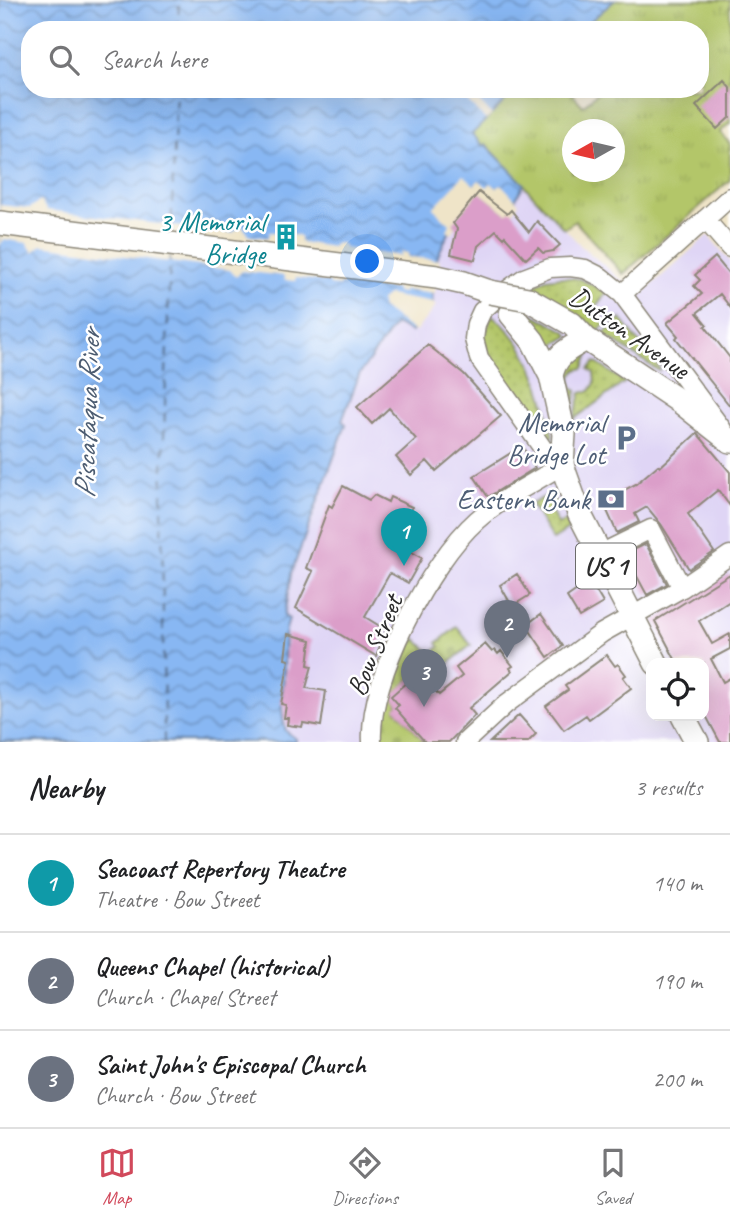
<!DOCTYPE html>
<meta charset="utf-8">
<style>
:root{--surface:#fff;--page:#f2f2f2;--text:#202124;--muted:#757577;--line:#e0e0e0;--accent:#d1495b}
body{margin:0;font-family:Caveat,sans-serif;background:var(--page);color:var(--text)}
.controls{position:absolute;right:21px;bottom:21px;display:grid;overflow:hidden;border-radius:14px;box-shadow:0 7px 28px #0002}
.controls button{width:63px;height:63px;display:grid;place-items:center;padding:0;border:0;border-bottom:2px solid var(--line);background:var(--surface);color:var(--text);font:35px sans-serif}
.compass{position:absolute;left:562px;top:119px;width:63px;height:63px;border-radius:50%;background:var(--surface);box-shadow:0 7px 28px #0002;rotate:262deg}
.you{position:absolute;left:368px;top:262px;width:24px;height:24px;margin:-18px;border:5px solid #fff;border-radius:50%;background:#1a73e8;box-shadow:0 0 0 10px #1a73e833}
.badge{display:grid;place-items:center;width:46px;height:46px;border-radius:50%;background:var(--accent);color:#fff;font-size:23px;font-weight:700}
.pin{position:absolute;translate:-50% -58px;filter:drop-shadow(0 2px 4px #0008)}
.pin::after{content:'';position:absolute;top:37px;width:24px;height:21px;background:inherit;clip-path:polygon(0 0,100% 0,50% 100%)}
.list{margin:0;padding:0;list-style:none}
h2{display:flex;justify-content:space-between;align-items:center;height:91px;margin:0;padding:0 28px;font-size:30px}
h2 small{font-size:23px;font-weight:400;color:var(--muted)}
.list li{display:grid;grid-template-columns:46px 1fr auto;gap:21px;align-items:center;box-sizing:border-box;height:98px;padding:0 28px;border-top:2px solid var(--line)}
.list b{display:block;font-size:26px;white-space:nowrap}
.list p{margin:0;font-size:23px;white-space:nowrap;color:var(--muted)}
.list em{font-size:23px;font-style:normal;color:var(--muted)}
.icon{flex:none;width:38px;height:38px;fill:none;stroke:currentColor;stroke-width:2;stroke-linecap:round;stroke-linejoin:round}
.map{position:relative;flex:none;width:730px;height:742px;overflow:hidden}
.search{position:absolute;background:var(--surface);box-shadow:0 7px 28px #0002;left:21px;right:21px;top:21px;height:77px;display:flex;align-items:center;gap:18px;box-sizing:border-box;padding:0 24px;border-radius:28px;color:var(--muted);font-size:26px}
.sheet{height:385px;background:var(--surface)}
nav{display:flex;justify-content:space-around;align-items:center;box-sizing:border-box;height:98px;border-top:2px solid var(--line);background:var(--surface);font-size:19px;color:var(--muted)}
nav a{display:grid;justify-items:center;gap:4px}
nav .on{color:var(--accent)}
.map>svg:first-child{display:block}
</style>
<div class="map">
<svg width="730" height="742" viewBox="0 0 730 742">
<defs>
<pattern id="grass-dots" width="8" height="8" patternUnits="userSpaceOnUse" patternTransform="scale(1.75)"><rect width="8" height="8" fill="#b3c669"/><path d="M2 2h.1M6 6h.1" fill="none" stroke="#9aaa5b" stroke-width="1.8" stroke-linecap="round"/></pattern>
<pattern id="cemetery-stones" width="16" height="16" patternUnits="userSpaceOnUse" patternTransform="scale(1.75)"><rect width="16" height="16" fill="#b3c669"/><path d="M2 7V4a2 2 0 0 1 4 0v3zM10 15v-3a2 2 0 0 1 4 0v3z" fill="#9aaa5b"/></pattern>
<pattern id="park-tufts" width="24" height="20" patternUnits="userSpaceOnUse" patternTransform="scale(1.75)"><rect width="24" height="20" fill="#b3c669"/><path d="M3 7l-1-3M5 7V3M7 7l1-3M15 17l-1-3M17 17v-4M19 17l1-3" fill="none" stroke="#9aaa5b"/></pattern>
<pattern id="water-waves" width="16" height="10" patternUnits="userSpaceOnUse" patternTransform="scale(1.75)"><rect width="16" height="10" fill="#88b7f3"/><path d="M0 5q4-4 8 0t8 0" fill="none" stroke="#6f95c5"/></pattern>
</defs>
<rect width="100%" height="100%" fill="#fff"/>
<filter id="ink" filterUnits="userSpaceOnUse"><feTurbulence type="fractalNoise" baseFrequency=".0143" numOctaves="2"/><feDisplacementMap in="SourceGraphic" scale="14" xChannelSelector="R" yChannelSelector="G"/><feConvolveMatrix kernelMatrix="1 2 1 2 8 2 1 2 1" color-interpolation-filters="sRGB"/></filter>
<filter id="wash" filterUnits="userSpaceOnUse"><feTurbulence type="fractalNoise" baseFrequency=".00686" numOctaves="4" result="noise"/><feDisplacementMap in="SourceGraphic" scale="28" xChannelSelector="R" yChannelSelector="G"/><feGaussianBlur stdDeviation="1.57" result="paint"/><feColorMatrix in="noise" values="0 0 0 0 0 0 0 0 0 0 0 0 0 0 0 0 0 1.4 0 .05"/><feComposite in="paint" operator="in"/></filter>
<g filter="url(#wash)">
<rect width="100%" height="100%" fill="#efe4c8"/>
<path fill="#dfd5f5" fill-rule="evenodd" d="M524,184L581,246L619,278L643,293L708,235L730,261V742H296V739L286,731L280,706L284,681L285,631L289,620L284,616L291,574L346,424L342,422L359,375L396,324L431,291L438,255L453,223L479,192L511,210ZM651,663H704V716H651Z"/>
<path fill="url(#grass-dots)" stroke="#6f784a" stroke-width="2" d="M561,277L580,279L607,292C603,299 585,311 604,319V325L599,331L559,303L531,287L546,279Z
M525,310L567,332L569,336L548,348Z
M492,315C532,346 542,389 553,436L550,438L488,355L484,337Z
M621,319L660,369L659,371L603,334Z
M581,354H589L584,368L576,370L571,378L572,387L577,391L570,417C565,391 553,369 581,354Z
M595,362L625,382L574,419L581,393L590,391L595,383L594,373L589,369Z
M548,495L553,497L556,503L549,507L558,525L566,521L570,529L553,540L531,504Z"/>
<path fill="url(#cemetery-stones)" stroke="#6f784a" stroke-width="2" d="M457,627L471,645L424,683L416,674L392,696L399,705L396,709L425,742H379C387,704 396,672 415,638L431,653L440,647L437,643Z"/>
<path fill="url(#park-tufts)" stroke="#6f784a" stroke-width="2" fill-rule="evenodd" d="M615,0H730V123L720,132L730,144V180L623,274L575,221L564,229L486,144L483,146L471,134L517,89H568L583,106L601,89H700V30H580ZM572,130H614V172H572Z"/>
<path fill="url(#water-waves)" stroke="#5a718f" stroke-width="2" d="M0,0H615L580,30H30V89H517L472,134L483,146L485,144L524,184L507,214L479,192C453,223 426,260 433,303L411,332L395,324L359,375L342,421L346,424L291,574L284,616L289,619C282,638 285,656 284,675C283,696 279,711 286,731L296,739V742H0Z"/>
<path fill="#efe4c8" d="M455,89H467L492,115L486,120Z
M464,175L474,185L479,180L487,187L491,183L497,188L501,184L519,203L513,213L511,211L507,214L479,192L453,223L455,226L452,234L447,231L450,224L433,208Z
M40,201L47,210L232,233L242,226L250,236L268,238L269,232L300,236V242L332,247L335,243L343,244L345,248L400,256L401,252L408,253V257L440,260L435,294L404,290L403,293L396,292V289L341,283L339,286L330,285L329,282L296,278L295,281L284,280V276L242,271L236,277L230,270L42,245L33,252L27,243L3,239L0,246V205L30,208Z
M388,295L433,303L436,306L415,332L382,308L380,300Z"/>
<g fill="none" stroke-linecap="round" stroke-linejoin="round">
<path stroke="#4c5c71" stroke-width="2" stroke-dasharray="9 7" stroke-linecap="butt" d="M178,30L179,0
M171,235L176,89
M164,742L162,498L170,255"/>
</g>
<g id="blocks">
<path fill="#db9ec9" d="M724,80L730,87V117L717,129L696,106Z
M479,192L507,214L511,210L529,232L537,221L560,245L553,251L543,253L538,248L526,259L505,236L504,238L496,230L478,246L475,260L451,254L457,229L453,223Z
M715,257L730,275V307L720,294L697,313L707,325L705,326L730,358V406L676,338L678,336L667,323L702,294L694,286L700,280L695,275Z
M428,345L464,374L501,416L436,471L427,461L411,475L396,457L416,439L389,408L372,424L357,407Z
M697,433L730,472V506L718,490L688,514L714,552L689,569L661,524L647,507L635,514L639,522L617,533L604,504L607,499L636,484L658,465L660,467Z
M522,446L535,468L488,497L474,476Z
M343,486L369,500L374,495L388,502L390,497L412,507L393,542L422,558L408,583L390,573L365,617L386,630L376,656L296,608L313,571L306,568L329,505L332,507Z
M646,544L667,584L647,595L625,554Z
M517,574L530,595L512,606L500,585Z
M730,574V601L699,621L712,644L730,634V649L711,659L723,682L730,678V742H720L704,712V663H677L655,621Z
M590,581L603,603L579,617L567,597Z
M541,614L563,646L548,657L526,625Z
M288,634L311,640L308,665L312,666L306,688L326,691L321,726L303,723L302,727L287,725L288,718H284L286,705L281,704L289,660L285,659Z
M485,644L492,652L495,650L498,654L501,651L513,666L510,668L512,671L469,708L475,715L449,742H425L395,708L399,705L391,696L416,674L424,683L426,680L439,695L462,676L456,668Z
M607,655L615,666L618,664L626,675L623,677L631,688L589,719L586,715L564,730L546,706L568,690L565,686Z
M519,715L536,734L528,742H490Z"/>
</g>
</g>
<g filter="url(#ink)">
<use href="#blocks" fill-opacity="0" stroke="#8d887a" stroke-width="2"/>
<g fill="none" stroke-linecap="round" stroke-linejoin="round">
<g stroke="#8d887a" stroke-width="21">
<path id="minor" d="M705,219L730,248
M622,294L730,197
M600,554L651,529L682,588
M372,742C368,678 430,562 477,520C502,498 534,483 562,465L544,450L479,358L474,339L476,324L482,311L496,298L524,278L550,268L570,267L585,269L601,277L622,294L722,429
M465,742L506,704L602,633L682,588L730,555"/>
</g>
<g stroke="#8d887a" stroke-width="26">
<path id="major" d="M0,223L437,277L464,283L490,292
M528,299L572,324L586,339L682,403L730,441
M511,314L533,341L551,376L564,434L562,465L579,513L656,663
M551,376C555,355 568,349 586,339
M683,716L697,742"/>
</g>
<use href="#minor" stroke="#fff" stroke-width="18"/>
<use href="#major" stroke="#fff" stroke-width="23"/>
<g stroke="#8d887a" stroke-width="26" stroke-linecap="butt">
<path id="major-bridge" d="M490,292L528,299"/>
</g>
<use href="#major-bridge" stroke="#fff" stroke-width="23"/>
</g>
</g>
<defs>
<g id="building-bare" transform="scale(2.1)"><path d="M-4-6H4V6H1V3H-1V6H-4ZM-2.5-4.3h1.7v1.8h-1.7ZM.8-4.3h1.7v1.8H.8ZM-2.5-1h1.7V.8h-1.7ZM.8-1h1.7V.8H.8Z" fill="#0f9aa8" stroke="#fff" stroke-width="2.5" paint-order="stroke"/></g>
<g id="parking-bare" transform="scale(2.1)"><path d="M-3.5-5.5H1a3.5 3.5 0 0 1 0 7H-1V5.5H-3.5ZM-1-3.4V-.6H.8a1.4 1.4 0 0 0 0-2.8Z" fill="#5c6f8a" stroke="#fff" stroke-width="2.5" paint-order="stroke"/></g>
<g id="bank-bare" transform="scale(2.1)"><path d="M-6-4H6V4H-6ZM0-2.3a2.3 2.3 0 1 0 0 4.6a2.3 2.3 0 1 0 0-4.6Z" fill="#5c6f8a" stroke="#fff" stroke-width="2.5" paint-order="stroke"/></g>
</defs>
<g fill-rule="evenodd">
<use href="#building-bare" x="286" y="237"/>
<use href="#parking-bare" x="626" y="438"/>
<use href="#bank-bare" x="611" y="499"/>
</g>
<g text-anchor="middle" stroke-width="5" stroke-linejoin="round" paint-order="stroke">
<rect fill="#fff" stroke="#6b6b6b" stroke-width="2" x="576" y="543.5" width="60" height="45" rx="5"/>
<g font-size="26" font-weight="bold" fill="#2b2b2b">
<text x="606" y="575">US 1</text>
</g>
<g font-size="28" fill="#0d838f" stroke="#fff" text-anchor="end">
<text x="265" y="231">3 Memorial<tspan x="265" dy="32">Bridge</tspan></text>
</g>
<g font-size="28" fill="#2b2b2b" stroke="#fff">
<text transform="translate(630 332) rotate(35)" y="10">Dutton Avenue</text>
<text transform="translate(374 645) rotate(-68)" y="10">Bow Street</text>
</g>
<g font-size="28" fill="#4e5e75" stroke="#fff" text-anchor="end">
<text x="605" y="432">Memorial<tspan x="605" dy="32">Bridge Lot</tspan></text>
<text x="590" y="509">Eastern Bank</text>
</g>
<g font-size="30" font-style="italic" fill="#4c5c71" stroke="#fff">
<text transform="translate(87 414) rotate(-88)" y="10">Piscataqua River</text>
</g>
</g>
</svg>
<div class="controls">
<button><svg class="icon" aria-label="locate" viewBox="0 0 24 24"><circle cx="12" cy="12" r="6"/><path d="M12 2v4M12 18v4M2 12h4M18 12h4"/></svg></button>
</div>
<svg class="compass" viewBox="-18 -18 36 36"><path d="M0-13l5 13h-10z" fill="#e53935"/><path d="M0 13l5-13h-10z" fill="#757577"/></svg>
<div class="you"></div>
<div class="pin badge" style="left:404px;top:566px;background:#0f9aa8">1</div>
<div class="pin badge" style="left:507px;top:658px;background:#6b7280">2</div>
<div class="pin badge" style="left:424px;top:707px;background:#6b7280">3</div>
<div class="search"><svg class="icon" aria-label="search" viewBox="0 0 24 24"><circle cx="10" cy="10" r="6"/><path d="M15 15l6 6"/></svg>Search here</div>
</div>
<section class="sheet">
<h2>Nearby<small>3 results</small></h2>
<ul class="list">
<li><span class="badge" style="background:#0f9aa8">1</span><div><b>Seacoast Repertory Theatre</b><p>Theatre · Bow Street</p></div><em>140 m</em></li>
<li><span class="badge" style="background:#6b7280">2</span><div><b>Queens Chapel (historical)</b><p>Church · Chapel Street</p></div><em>190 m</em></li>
<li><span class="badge" style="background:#6b7280">3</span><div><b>Saint John's Episcopal Church</b><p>Church · Bow Street</p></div><em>200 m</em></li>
</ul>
</section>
<nav>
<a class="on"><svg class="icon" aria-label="map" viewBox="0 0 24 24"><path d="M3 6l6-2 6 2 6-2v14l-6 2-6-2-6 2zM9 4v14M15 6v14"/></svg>Map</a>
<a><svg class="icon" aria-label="directions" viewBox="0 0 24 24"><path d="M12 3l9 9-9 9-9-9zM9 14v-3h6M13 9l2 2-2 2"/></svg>Directions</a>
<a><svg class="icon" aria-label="saved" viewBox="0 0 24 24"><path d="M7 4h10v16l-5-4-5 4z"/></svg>Saved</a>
</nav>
